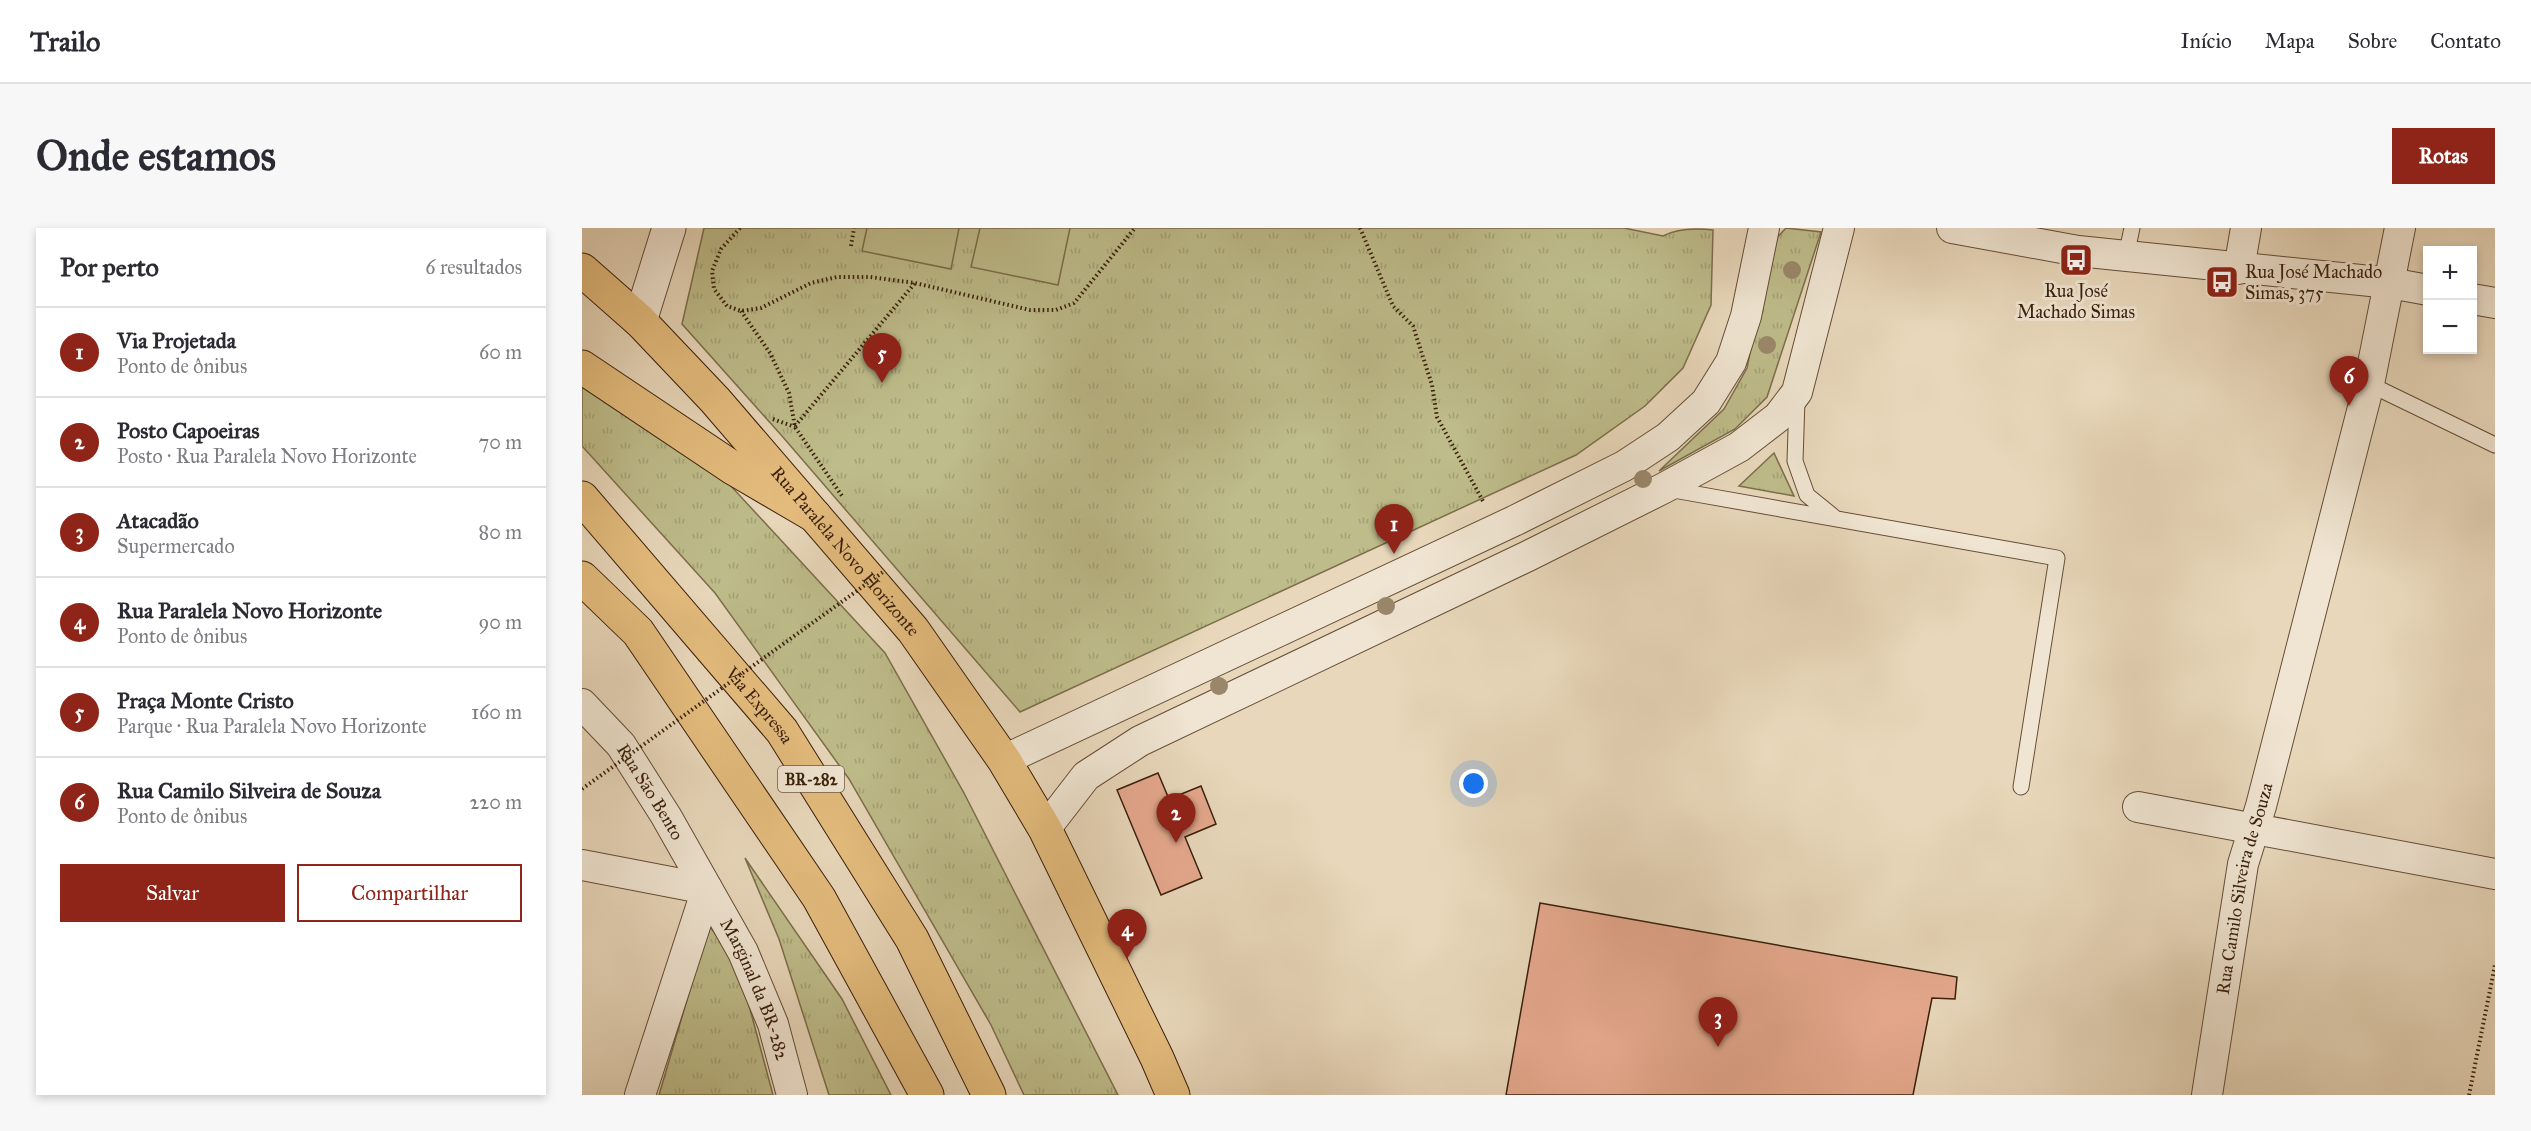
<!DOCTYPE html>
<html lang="pt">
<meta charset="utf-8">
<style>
:root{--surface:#fff;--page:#f7f7f7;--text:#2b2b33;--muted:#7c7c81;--line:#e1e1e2;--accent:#8f2418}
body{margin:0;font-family:"IM FELL Great Primer",serif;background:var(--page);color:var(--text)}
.controls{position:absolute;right:18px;top:18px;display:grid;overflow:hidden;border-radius:0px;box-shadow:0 3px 9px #0003}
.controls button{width:54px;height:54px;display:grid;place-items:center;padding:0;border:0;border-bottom:2px solid var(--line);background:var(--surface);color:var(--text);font:30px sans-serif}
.you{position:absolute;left:892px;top:556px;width:21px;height:21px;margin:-15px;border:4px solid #fff;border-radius:50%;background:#1a73e8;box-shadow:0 0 0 9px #1a73e833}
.badge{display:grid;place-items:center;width:39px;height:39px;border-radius:50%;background:var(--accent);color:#fff;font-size:20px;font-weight:700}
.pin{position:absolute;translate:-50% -50px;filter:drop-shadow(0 2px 3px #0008)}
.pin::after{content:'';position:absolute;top:32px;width:21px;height:18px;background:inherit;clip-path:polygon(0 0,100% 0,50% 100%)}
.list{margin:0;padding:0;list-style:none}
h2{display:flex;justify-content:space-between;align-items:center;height:78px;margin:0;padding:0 24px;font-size:26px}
h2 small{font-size:20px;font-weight:400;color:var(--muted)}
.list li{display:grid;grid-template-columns:39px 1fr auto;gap:18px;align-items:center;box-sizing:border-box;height:90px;padding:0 24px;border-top:2px solid var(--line)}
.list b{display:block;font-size:22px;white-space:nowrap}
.list p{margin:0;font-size:20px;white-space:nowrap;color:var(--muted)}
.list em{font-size:20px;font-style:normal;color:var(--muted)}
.actions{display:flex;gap:12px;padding:18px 24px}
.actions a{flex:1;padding:14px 0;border:2px solid var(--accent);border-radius:0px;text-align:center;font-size:21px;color:var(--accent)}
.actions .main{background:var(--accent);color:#fff}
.map{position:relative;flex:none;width:1913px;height:867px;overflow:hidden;border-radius:0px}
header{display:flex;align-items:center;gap:36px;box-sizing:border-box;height:84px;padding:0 30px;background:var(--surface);border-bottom:2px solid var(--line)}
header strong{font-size:28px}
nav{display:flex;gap:33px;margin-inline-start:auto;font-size:21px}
.intro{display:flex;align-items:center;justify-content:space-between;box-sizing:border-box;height:144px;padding:0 36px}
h1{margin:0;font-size:42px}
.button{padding:15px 27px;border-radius:0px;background:var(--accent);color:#fff;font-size:21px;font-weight:700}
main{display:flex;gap:36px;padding:0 36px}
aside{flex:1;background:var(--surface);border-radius:0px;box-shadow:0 3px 9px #0003}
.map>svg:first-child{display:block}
</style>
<header>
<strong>Trailo</strong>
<nav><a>Início</a><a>Mapa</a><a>Sobre</a><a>Contato</a></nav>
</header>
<div class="intro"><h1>Onde estamos</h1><a class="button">Rotas</a></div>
<main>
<aside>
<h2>Por perto<small>6 resultados</small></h2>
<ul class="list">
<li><span class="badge">1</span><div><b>Via Projetada</b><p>Ponto de ônibus</p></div><em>60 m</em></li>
<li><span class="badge">2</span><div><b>Posto Capoeiras</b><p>Posto · Rua Paralela Novo Horizonte</p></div><em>70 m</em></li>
<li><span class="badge">3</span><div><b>Atacadão</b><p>Supermercado</p></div><em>80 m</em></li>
<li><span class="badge">4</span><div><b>Rua Paralela Novo Horizonte</b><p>Ponto de ônibus</p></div><em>90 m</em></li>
<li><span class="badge">5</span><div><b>Praça Monte Cristo</b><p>Parque · Rua Paralela Novo Horizonte</p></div><em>160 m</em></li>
<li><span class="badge">6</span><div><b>Rua Camilo Silveira de Souza</b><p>Ponto de ônibus</p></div><em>220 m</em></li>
</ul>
<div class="actions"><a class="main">Salvar</a><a>Compartilhar</a></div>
</aside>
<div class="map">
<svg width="1913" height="867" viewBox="0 0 1913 867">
<defs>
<pattern id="grass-tufts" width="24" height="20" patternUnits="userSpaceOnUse" patternTransform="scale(1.5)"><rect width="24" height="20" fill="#bebc8a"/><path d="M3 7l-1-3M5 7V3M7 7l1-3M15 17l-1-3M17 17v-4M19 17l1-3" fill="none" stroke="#a4a176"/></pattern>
</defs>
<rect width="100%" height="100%" fill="#e8d7ba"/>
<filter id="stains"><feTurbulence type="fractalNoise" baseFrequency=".00333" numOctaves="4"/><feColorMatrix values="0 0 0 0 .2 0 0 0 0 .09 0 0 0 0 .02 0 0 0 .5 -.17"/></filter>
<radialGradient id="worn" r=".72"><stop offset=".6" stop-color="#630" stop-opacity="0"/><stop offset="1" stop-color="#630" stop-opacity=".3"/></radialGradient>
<path fill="url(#grass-tufts)" stroke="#7c6e4a" stroke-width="1.5" d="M122,0H1042L1081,8C1096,0 1114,0 1131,2L1129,77L1101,140L1063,178L994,227L438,484L200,208L100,96Z
M1204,0L1239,4L1185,169L1153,201L1077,243L1142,181L1165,140L1191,14Z
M0,151L148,257L303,425L382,565L536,867H442L409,797L267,551L133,365L0,218Z
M1192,225L1212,268L1157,258Z
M163,630L260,771L309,867H247L197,711Z
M127,697L157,740L191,867H77Z"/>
<path fill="#bebc8a" stroke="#7c6e4a" stroke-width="1.5" d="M285,0H377L369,41L280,23Z
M398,0H488L476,57L389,39Z"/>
<path fill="#e5a88d" stroke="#391f0b" stroke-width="1.5" d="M576,545L587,571L619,558L634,596L603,609L620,650L579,667L535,562Z
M958,675L1375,749L1373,771L1350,770L1331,867H924Z"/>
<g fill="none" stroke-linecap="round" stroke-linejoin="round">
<g stroke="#654d37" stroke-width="17">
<path id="service" d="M1544,28L1550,0
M1787,156L1913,217
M1215,172L1213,233L1225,267L1252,289
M1086,261L1475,330L1439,559"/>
</g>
<g stroke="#654d37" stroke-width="32">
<g id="minor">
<path d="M1370,0L1496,23L1808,55L1846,62"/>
<path d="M1657,41L1664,0"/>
<path d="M1890,71L1913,75"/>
<path id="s1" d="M0,476L39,517L84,588L161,724L191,796L210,867"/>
<path d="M422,532L932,293L1042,238L1086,209L1124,174L1149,134L1164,88L1182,0"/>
<path d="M1556,579L1913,646"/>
<path d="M463,601L504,548L558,513L946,328L1082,260L1157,219L1196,189L1215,164L1257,0"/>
<path d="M0,637L125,661"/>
<path d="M58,867L125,661"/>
<path id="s2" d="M1625,867L1661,636L1679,578L1787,156L1818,0"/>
</g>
</g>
<g stroke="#654d37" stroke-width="35">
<path id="tertiary" d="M58,93L87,0"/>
</g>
<g stroke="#391f0b" stroke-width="35">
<g id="primary">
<path id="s3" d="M0,42L58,93L133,172L331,402L422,532L463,601L575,830L591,867"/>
</g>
</g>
<g stroke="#391f0b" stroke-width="35">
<g id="motorway">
<path d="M0,139L151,240L233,288"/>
<path id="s4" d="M0,270L200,503L330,711L407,867"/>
<path d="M0,350L56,404L237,670L345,867"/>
</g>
</g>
<path stroke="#391f0b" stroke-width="4" stroke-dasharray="1.5 3" stroke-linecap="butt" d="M158,0L139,21L130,43L132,61L145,78L159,83L179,80L229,55L255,49H288L333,55L448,82H474L492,75L553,0
M778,0L811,78L831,98L850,157L855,189L902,275
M269,18L272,0
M159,83L188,125L207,165L213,199L260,268
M191,191L213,199
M213,198L333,55
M1887,867L1913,737"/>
<use href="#service" stroke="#f0e5d2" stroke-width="15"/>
<use href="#minor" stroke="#f0e5d2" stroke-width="30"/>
<use href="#tertiary" stroke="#f0e5d2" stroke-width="33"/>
<use href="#primary" stroke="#e4bc7d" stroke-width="33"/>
<use href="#motorway" stroke="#e4bc7d" stroke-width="33"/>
<path stroke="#391f0b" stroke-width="4" stroke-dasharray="1.5 3" stroke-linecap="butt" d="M0,561L301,344"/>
</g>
<g fill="#9a876b">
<circle cx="1210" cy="42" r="9"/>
<circle cx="1185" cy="117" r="9"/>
<circle cx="1061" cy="251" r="9"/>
<circle cx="804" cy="378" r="9"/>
<circle cx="637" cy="458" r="9"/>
</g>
<defs>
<g id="bus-square" transform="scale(1.725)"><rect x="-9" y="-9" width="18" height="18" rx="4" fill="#8f2418" stroke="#f0e5d2"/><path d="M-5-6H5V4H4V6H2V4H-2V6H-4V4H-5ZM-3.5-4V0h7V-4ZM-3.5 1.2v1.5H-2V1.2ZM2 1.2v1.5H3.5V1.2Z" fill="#fff"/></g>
</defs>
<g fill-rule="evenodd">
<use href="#bus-square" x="1494" y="32"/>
<use href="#bus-square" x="1640" y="54"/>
</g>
<g text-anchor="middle" stroke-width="6" stroke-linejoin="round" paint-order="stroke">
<rect fill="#f0e5d2" stroke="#705a47" stroke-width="1.5" x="196" y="538" width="66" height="26" rx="4.5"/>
<g font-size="16" font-weight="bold" fill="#391f0b">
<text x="229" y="557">BR-282</text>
</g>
<g font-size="18" fill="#391f0b" stroke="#f0e5d2" text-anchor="start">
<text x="1663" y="50">Rua José Machado<tspan x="1663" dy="21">Simas, 375</tspan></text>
<text x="1494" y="69" text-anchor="middle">Rua José<tspan x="1494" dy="21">Machado Simas</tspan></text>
</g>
<g font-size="18" fill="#391f0b" stroke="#f0e5d2">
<text dy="6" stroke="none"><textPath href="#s3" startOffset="386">Rua Paralela Novo Horizonte</textPath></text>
<text dy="6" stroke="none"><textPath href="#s4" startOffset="273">Via Expressa</textPath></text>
<text dy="6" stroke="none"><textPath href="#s1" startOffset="112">Rua São Bento</textPath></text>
<text dy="6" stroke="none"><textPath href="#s2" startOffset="210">Rua Camilo Silveira de Souza</textPath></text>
<text dy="6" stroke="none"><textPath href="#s1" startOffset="336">Marginal da BR-282</textPath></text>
</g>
</g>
<rect width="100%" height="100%" filter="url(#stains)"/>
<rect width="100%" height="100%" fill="url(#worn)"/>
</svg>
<div class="controls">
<button>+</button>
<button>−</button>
</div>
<div class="you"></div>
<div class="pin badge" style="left:812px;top:326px">1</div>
<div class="pin badge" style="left:594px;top:615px">2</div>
<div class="pin badge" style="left:1136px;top:819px">3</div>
<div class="pin badge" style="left:545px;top:731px">4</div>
<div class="pin badge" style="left:300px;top:155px">5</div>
<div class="pin badge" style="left:1767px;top:178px">6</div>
</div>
</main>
